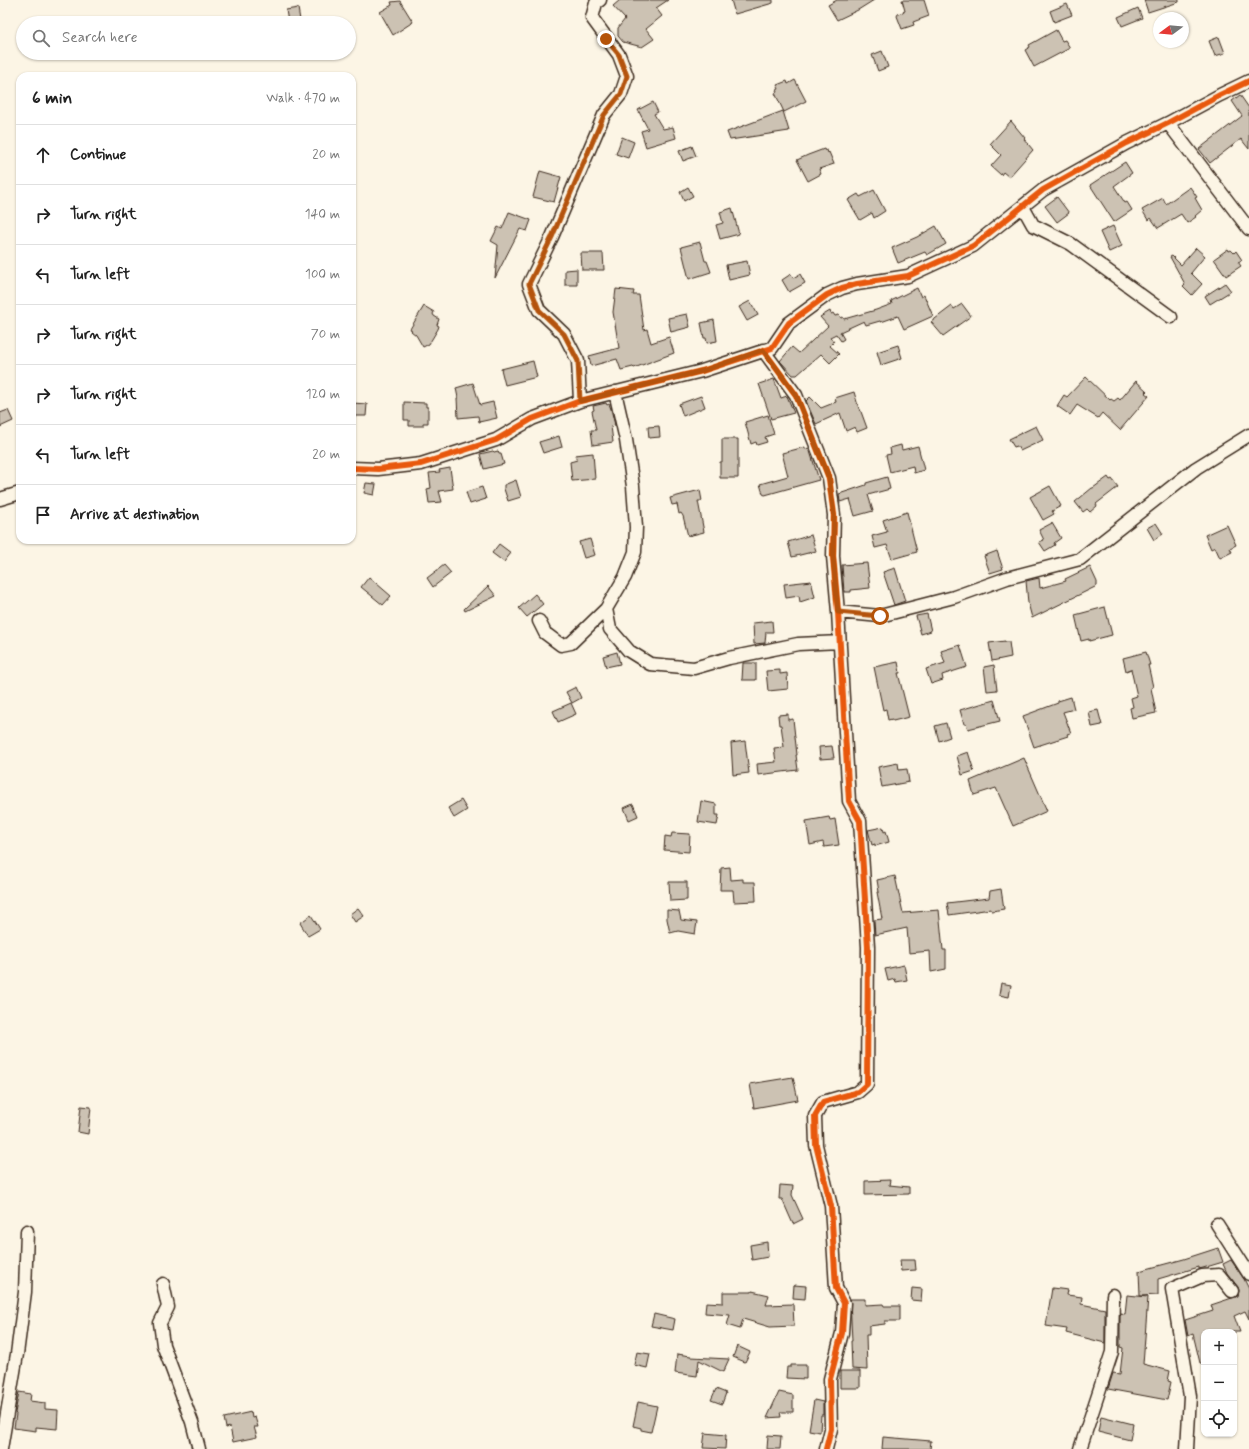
<!DOCTYPE html>
<meta charset="utf-8">
<style>
:root{--surface:#fff;--page:#f2f2f2;--text:#222;--muted:#767676;--line:#e0e0e0}
body{margin:0;font-family:Mynerve,sans-serif;background:var(--page);color:var(--text)}
.controls{position:absolute;right:12px;bottom:12px;display:grid;overflow:hidden;border-radius:8px;box-shadow:0 1px 3px #0004}
.controls button{width:36px;height:36px;display:grid;place-items:center;padding:0;border:0;border-bottom:1px solid var(--line);background:var(--surface);color:var(--text);font:20px sans-serif}
.compass{position:absolute;left:1153px;top:12px;width:36px;height:36px;border-radius:50%;background:var(--surface);box-shadow:0 1px 3px #0004;rotate:254deg}
.stop{position:absolute;width:12px;height:12px;margin:-9px;border:3px solid #b45309;border-radius:50%;background:#fff}
.stop.end{background:#b45309;border-color:#fff;box-shadow:0 1px 4px #0008}
.list{margin:0;padding:0;list-style:none}
h2{display:flex;justify-content:space-between;align-items:center;height:52px;margin:0;padding:0 16px;font-size:17px}
h2 small{font-size:13px;font-weight:400;color:var(--muted)}
.list li{display:grid;grid-template-columns:26px 1fr auto;gap:12px;align-items:center;box-sizing:border-box;height:60px;padding:0 16px;border-top:1px solid var(--line)}
.list b{display:block;font-size:15px;white-space:nowrap}
.list em{font-size:13px;font-style:normal;color:var(--muted)}
.icon{flex:none;width:22px;height:22px;fill:none;stroke:currentColor;stroke-width:2;stroke-linecap:round;stroke-linejoin:round}
.map{position:relative;flex:none;width:1249px;height:1449px;overflow:hidden}
.search{position:absolute;background:var(--surface);box-shadow:0 1px 3px #0004;left:16px;top:16px;width:340px;height:44px;display:flex;align-items:center;gap:10px;box-sizing:border-box;padding:0 14px;border-radius:22px;color:var(--muted);font-size:15px}
.panel{position:absolute;background:var(--surface);box-shadow:0 1px 3px #0004;left:16px;top:72px;width:340px;height:472px;border-radius:12px}
.map>svg:first-child{display:block}
</style>
<div class="map">
<svg width="1249" height="1449" viewBox="0 0 1249 1449">
<rect width="100%" height="100%" fill="#fcf5e5"/>
<filter id="ink" filterUnits="userSpaceOnUse"><feTurbulence type="fractalNoise" baseFrequency=".025" numOctaves="2"/><feDisplacementMap in="SourceGraphic" scale="8" xChannelSelector="R" yChannelSelector="G"/><feConvolveMatrix kernelMatrix="1 2 1 2 8 2 1 2 1" color-interpolation-filters="sRGB"/></filter>
<g filter="url(#ink)">
<path fill="#ccc2b3" stroke="#3b2a1e" d="M620,0H668L656,8L662,16L646,29L654,39L642,47L623,42L618,36V28L625,19L613,6Z
M731,0H773V3L735,14Z
M837,0H874L858,10L837,20L828,5Z
M902,0H924L929,16L913,22L914,25L902,29L897,16L898,14L905,11Z
M1144,0H1179V2L1148,12Z
M400,1L413,22L393,35L380,12L392,5L391,2Z
M1067,4L1072,15L1054,22L1050,11Z
M298,8L300,20L288,22L286,10Z
M1138,8L1142,18L1122,26L1118,17Z
M1056,30L1062,41L1065,40L1070,48L1034,67L1025,50L1030,47L1029,45Z
M1219,37L1225,53L1215,56L1209,41Z
M882,51L888,67L878,71L872,55Z
M795,80L806,101L784,112L775,93L777,92L776,90L779,89L777,85L787,81L788,84Z
M1240,95L1249,108V149L1241,139L1210,163L1199,149L1242,116L1232,101Z
M653,102L658,112L654,114L663,129L673,127L676,138L646,147L641,131L648,129L638,110Z
M783,111L789,131L730,140L727,132Z
M1011,121L1025,138L1024,139L1033,150L1009,177L1003,172L1001,175L991,166L1001,155L990,144Z
M622,137L634,142L628,158L616,154Z
M692,146L696,156L683,161L679,151Z
M824,149L825,151L827,150L828,153L829,152L834,164L819,169L821,174L808,181L797,160L808,155Z
M1125,162L1132,173L1114,186L1125,203L1127,202L1132,210L1114,222L1090,185Z
M540,171L561,177L554,202L533,197Z
M688,187L693,196L684,201L680,192Z
M1190,187L1197,197L1195,198L1202,210L1195,216L1196,217L1187,223L1181,214L1158,228L1151,218L1148,220L1142,210L1163,198L1166,204Z
M874,190L885,211L874,218L872,213L860,220L848,200L858,194L860,197Z
M1057,197L1069,213L1057,222L1045,206Z
M732,208L739,234L720,239L716,225L723,223L720,212Z
M509,212L531,220L527,231L520,229L495,278L498,245L491,241L498,227L502,229Z
M936,226L946,244L927,255L925,252L898,263L892,248L917,237Z
M1113,226L1122,246L1109,252L1100,232Z
M700,242L705,261H707L711,272L689,279L681,247Z
M1196,248L1205,256L1191,273L1202,284L1192,295L1183,286L1185,284L1170,257L1172,256L1181,265Z
M1228,249L1229,251L1231,250L1234,253L1236,251L1242,260L1238,262L1241,266L1226,276L1214,259Z
M581,253H603L604,270H582Z
M747,261L750,275L729,280L726,265Z
M577,269V285H565V270Z
M791,274L793,278L800,274L805,283L789,292L782,280Z
M1225,283L1231,291L1210,304L1205,296Z
M917,288L921,297L924,295L933,316L904,329L898,316L881,322L880,321L866,325L864,321L840,332L844,339L841,341L836,334L830,337L834,342L830,346L839,354L830,363L821,354L797,375H793L780,361L792,347L799,353L828,326L820,317L830,311L831,314L833,313L835,316L839,315L841,318L843,317L844,319L876,310L892,304L891,301Z
M616,289L634,291L633,295H639L644,330L647,329L651,343L669,337L674,353L634,368L633,367L621,370L617,359L591,366L589,356L619,348L613,312Z
M750,301L758,315L747,321L739,307Z
M962,304L971,316L943,336L931,322L952,306L954,309Z
M424,306L434,312L433,314L434,316L439,319L437,325L439,326L438,329L429,344L423,347L416,335L411,331L412,330L410,329Z
M687,314L690,327L671,332L668,318Z
M714,320L717,341L707,343L706,338H704L701,323Z
M898,345L902,358L881,365L877,352Z
M533,361L537,377L505,385L501,369Z
M1086,377L1110,400L1111,399L1114,401L1118,398L1120,400L1136,381L1147,391L1145,393L1149,396L1120,430L1102,413L1098,418L1077,405L1070,415L1057,406L1064,395L1067,397Z
M774,379L781,398L787,396L794,413L771,419L759,384Z
M473,383L480,405L493,402L497,418L479,422L478,416L458,418L457,398H458L456,388Z
M854,392L859,409H860L867,428L857,432L855,427L846,431L840,413L816,424L806,401L810,397L821,408L836,402L835,398Z
M701,396L705,407L683,416L679,404Z
M404,402L426,403V407H428V423H423V426H409V420H404Z
M352,403L367,404L366,416H352Z
M606,403L607,405L609,404L611,409L615,425L611,426L613,442L593,445L591,430H596L592,411L594,410L593,406Z
M8,410L13,421L0,427V413Z
M768,415L774,434L765,437L767,442L757,445L756,442L751,444L745,422Z
M659,426L660,437L649,438L648,427Z
M1036,426L1043,440L1020,451L1017,446L1014,447L1009,439Z
M559,436L562,447L543,453L539,442Z
M722,439H738V478H720V462H722Z
M901,445L902,450L918,446L924,470L914,473L913,466L890,472L886,455L891,454L890,448Z
M805,447V449L809,448L819,480L765,495L763,494L760,484L788,476L782,453Z
M493,451L494,452L498,451L499,454H501L504,464L484,469L480,454Z
M593,453L595,479L572,481L570,462L577,460L575,455Z
M450,468L453,489L439,491L442,502L429,503L427,489L431,488L429,473L440,472L439,470Z
M887,477L890,489L868,495L873,511L855,516L850,499L840,502L839,494L866,485V483Z
M1108,477L1110,480L1112,479L1118,487L1096,504L1097,506L1090,512L1087,509L1083,512L1075,502L1092,488H1093Z
M516,480L521,497L508,501L504,489V485Z
M366,483L376,484L374,495L364,493Z
M1050,486L1061,506L1052,511L1054,514L1043,520L1030,497Z
M482,487L486,499L470,504L466,492Z
M700,490L702,501H698L704,532L688,536L683,516L681,513L679,514L677,504L672,505L670,498Z
M907,512L917,552L892,559L887,545L875,548L872,536L887,532L883,520Z
M1052,523L1061,538L1054,543L1055,545L1045,551L1039,542L1044,540L1039,530Z
M1156,523L1163,534L1154,540L1147,528Z
M1227,525L1236,545L1230,548L1232,552L1220,558L1215,547L1211,549L1205,535Z
M811,535L816,551L792,557L788,542Z
M590,539L595,555L584,558L579,542Z
M499,544L511,553L504,562L492,553Z
M997,551L1003,569L990,573L984,556Z
M867,563L870,588L851,590V592H844L842,565Z
M444,565L451,573L433,587L427,578Z
M1090,567L1097,582V586L1032,618L1028,603L1026,581L1039,578L1040,588L1066,581L1065,579Z
M895,568L905,601L894,605L883,572Z
M369,577L391,596L383,605L361,587Z
M811,581L815,597L800,602L799,596L786,598L784,584Z
M488,586L496,596L465,611L464,609Z
M535,594L543,604L527,617L519,608Z
M1105,607L1112,635L1089,641V639L1081,641L1075,615Z
M927,614L931,631L921,634L916,616Z
M772,621L773,632H766L765,643L754,644L753,623Z
M1005,641V642H1009L1011,657L992,661L989,643Z
M960,645L967,667L942,675L943,680L931,684L926,669L945,663L941,651Z
M617,652L620,664L606,667L603,656Z
M1146,652L1150,665H1148L1153,687L1151,688L1156,713L1132,718L1130,708L1133,707L1131,698L1137,696L1131,669L1126,671L1123,658Z
M898,662L900,673H898L909,717L893,721L892,719L888,720L886,709L883,710L874,667Z
M743,663H756V680H742Z
M994,665L997,690L987,691L984,667Z
M780,670V674L787,673L788,689L768,691L766,671Z
M576,687L581,698L572,703L566,692Z
M1071,697L1074,709L1063,712L1071,733L1067,734L1068,736L1034,747L1023,716L1058,703V701Z
M994,700L1000,721L968,729L966,724H964L960,710Z
M571,703L576,714L558,722L553,711Z
M1098,710L1102,725L1092,727L1089,712Z
M788,714V720L793,719L797,755H796L798,770L758,775L757,764L776,762L774,748L784,747L781,725H779L778,715Z
M946,723L950,737L939,741L935,726Z
M745,741L749,773L733,775L731,743Z
M832,746L834,758L820,759L819,747Z
M968,752L974,771L962,775L957,756Z
M1024,758L1047,811L1013,826L996,788L974,795L970,781Z
M898,763L899,770L907,769L909,782L882,787L878,767Z
M461,800L467,810L454,818L448,808Z
M701,801L716,804V815H719L717,825L698,822Z
M633,804L638,816L629,820L624,808Z
M829,817L830,820L835,819L839,845L824,847L823,842L810,845L806,821Z
M883,827L884,832L886,831L889,842L875,846V844L872,845L868,830Z
M672,833L690,834L689,852L664,850L665,836L671,837Z
M730,867L731,880L743,879V882H755L756,901L734,902L733,890H720L721,868Z
M895,876L903,913L939,910L943,950H946V969L931,972L930,951L909,953L907,928L875,935L874,920L882,919L877,892H879L877,880Z
M669,882H687V900L670,901Z
M1001,889L1004,909L992,911L991,909L949,915L947,903L989,898L990,891Z
M358,908L364,916L355,922L350,914Z
M667,910L679,911L681,920L697,922L695,934L678,931L670,933L667,919Z
M311,915L320,929L308,936L300,923Z
M904,965L907,980L896,982L895,979L888,981L885,969Z
M1001,983L1011,985L1009,997L999,995Z
M793,1077L798,1100L754,1108L750,1084Z
M81,1106L91,1107L88,1134L78,1132Z
M890,1180L889,1185L909,1187V1194L865,1195V1181Z
M780,1185L793,1186L792,1195L803,1219L793,1224L782,1199H779Z
M767,1242L768,1257L752,1260L750,1245Z
M1218,1248L1223,1262L1203,1268L1199,1269V1267L1158,1279V1295L1140,1296L1139,1271L1184,1259Z
M900,1260H915L916,1270L901,1271Z
M1231,1260L1244,1279L1249,1289V1319L1245,1311L1234,1316L1240,1332H1204V1363H1200L1193,1334L1188,1336L1185,1320L1213,1311L1211,1305L1238,1296L1239,1290L1238,1287L1227,1273L1223,1264Z
M794,1285L806,1286L805,1299L793,1298Z
M912,1288L922,1289L921,1301L911,1300Z
M1052,1288L1068,1290L1067,1295L1082,1297L1081,1304L1105,1309V1343L1066,1333L1067,1329L1046,1326Z
M752,1291L769,1295L766,1305L793,1304L794,1326L770,1327L743,1319L740,1329L727,1325L730,1315L705,1313L706,1302L723,1303V1292H752Z
M1127,1295L1148,1297L1143,1364L1170,1371L1168,1381L1171,1382L1167,1400L1108,1389L1113,1373L1120,1374L1123,1348L1120,1347V1313L1125,1314Z
M850,1299H865V1305L883,1304L884,1306H900V1321H885V1324L869,1326V1335H866L867,1370L852,1369L851,1341H852Z
M654,1314L675,1319L673,1330L651,1326Z
M737,1346L750,1352L745,1362L733,1357Z
M637,1352L650,1354L647,1368L634,1365Z
M677,1354L691,1356V1357L729,1359L723,1372L699,1360L697,1376L675,1373Z
M791,1365H806V1379L786,1378L787,1367H791Z
M840,1371H860V1388H840Z
M716,1389L726,1393L722,1404L711,1400Z
M19,1392L31,1394L30,1401L45,1403V1409L58,1410L57,1429L36,1427V1431L14,1428L16,1414L15,1413Z
M779,1392L793,1395V1412H780L781,1417L767,1418Z
M814,1400L823,1402V1415H821L820,1432L809,1430Z
M638,1402L657,1406L651,1432L641,1430V1428L633,1426Z
M251,1412L252,1418L255,1417L258,1427H254L257,1437L233,1442L230,1427L226,1428L224,1418Z
M1101,1416L1133,1424L1130,1440L1098,1432Z
M705,1433L726,1435L725,1449L703,1448Z
M768,1435L781,1436L780,1449H767Z
M883,1437L931,1441L930,1449H882Z"/>
<g fill="none" stroke-linecap="round" stroke-linejoin="round">
<g stroke="#3b2a1e" stroke-width="15">
<path id="minor" d="M1168,123L1249,229
M1023,207L1033,225L1071,244L1171,317
M763,350L796,395L829,478L834,515L833,556L838,612L849,801L860,821L868,947L867,1084L858,1092L823,1102L815,1116L816,1145L831,1206L836,1288L844,1303L842,1333L830,1379L831,1429L826,1449
M580,401L578,361L564,334L539,310L529,284L552,237L604,115L621,94L627,76L619,55L592,18L596,3L600,0
M352,468L378,469L421,464L496,440L532,419L580,401L702,371L772,348L789,323L827,295L842,288L857,284L908,276L973,246L1043,190L1127,143L1168,123L1220,95L1249,81
M0,499L20,493
M606,609L610,629L629,651L650,664L694,668L729,658L798,644L840,642
M838,612L880,616L954,597L1007,578L1080,559L1196,468L1249,435
M539,621L545,633L561,645L571,643L606,609L625,577L635,552L636,527L633,486L626,440L615,392
M1217,1224L1249,1274
M163,1284L168,1307L160,1323L163,1345L192,1422L199,1449
M1,1449L17,1354L25,1292L27,1231
M1080,1449L1112,1352L1113,1295
M1187,1449L1190,1396L1172,1289L1202,1276L1219,1275L1232,1291"/>
</g>
<use href="#minor" stroke="#fcf5e5" stroke-width="12"/>
<g stroke="#fcf5e5" stroke-width="8">
<path id="cycleway" d="M763,350L796,395L829,478L834,515L833,556L838,612L849,801L860,821L868,947L867,1084L858,1092L823,1102L815,1116L816,1145L831,1206L836,1288L844,1303L842,1333L830,1379L831,1429L826,1449
M352,468L378,469L421,464L496,440L532,419L580,401L702,371L772,348L789,323L827,295L842,288L857,284L908,276L973,246L1043,190L1127,143L1168,123L1220,95L1249,81"/>
</g>
<use href="#cycleway" stroke="#e8590c" stroke-width="6"/>
</g>
</g>
<g fill="none" stroke-linecap="round" stroke-linejoin="round" filter="url(#ink)">
<path stroke="#b45309" stroke-width="5" d="M606,39L619,55L627,76L621,94L604,115L552,237L529,284L539,310L564,334L578,361L580,401L702,371L763,350L796,395L829,478L834,515L833,556L838,612L880,616"/>
</g>
</svg>
<div class="controls">
<button>+</button>
<button>−</button>
<button><svg class="icon" aria-label="locate" viewBox="0 0 24 24"><circle cx="12" cy="12" r="6"/><path d="M12 2v4M12 18v4M2 12h4M18 12h4"/></svg></button>
</div>
<svg class="compass" viewBox="-18 -18 36 36"><path d="M0-13l5 13h-10z" fill="#e53935"/><path d="M0 13l5-13h-10z" fill="#767676"/></svg>
<div class="stop" style="left:880px;top:616px"></div>
<div class="stop end" style="left:606px;top:39px"></div>
<div class="search"><svg class="icon" aria-label="search" viewBox="0 0 24 24"><circle cx="10" cy="10" r="6"/><path d="M15 15l6 6"/></svg>Search here</div>
<section class="panel">
<h2>6 min<small>Walk · 470 m</small></h2>
<ul class="list">
<li><svg class="icon" aria-label="ahead" viewBox="0 0 24 24"><path d="M12 20V5M6 11l6-6 6 6"/></svg><div><b>Continue</b></div><em>20 m</em></li>
<li><svg class="icon" aria-label="right" viewBox="0 0 24 24"><path d="M7 20v-9h11M14 6l5 5-5 5"/></svg><div><b>Turn right</b></div><em>140 m</em></li>
<li><svg class="icon" aria-label="left" viewBox="0 0 24 24"><path d="M17 20v-9H6M10 6l-5 5 5 5"/></svg><div><b>Turn left</b></div><em>100 m</em></li>
<li><svg class="icon" aria-label="right" viewBox="0 0 24 24"><path d="M7 20v-9h11M14 6l5 5-5 5"/></svg><div><b>Turn right</b></div><em>70 m</em></li>
<li><svg class="icon" aria-label="right" viewBox="0 0 24 24"><path d="M7 20v-9h11M14 6l5 5-5 5"/></svg><div><b>Turn right</b></div><em>120 m</em></li>
<li><svg class="icon" aria-label="left" viewBox="0 0 24 24"><path d="M17 20v-9H6M10 6l-5 5 5 5"/></svg><div><b>Turn left</b></div><em>20 m</em></li>
<li><svg class="icon" aria-label="arrive" viewBox="0 0 24 24"><path d="M6 21V4h12l-3 4 3 4H6"/></svg><div><b>Arrive at destination</b></div></li>
</ul>
</section>
</div>
